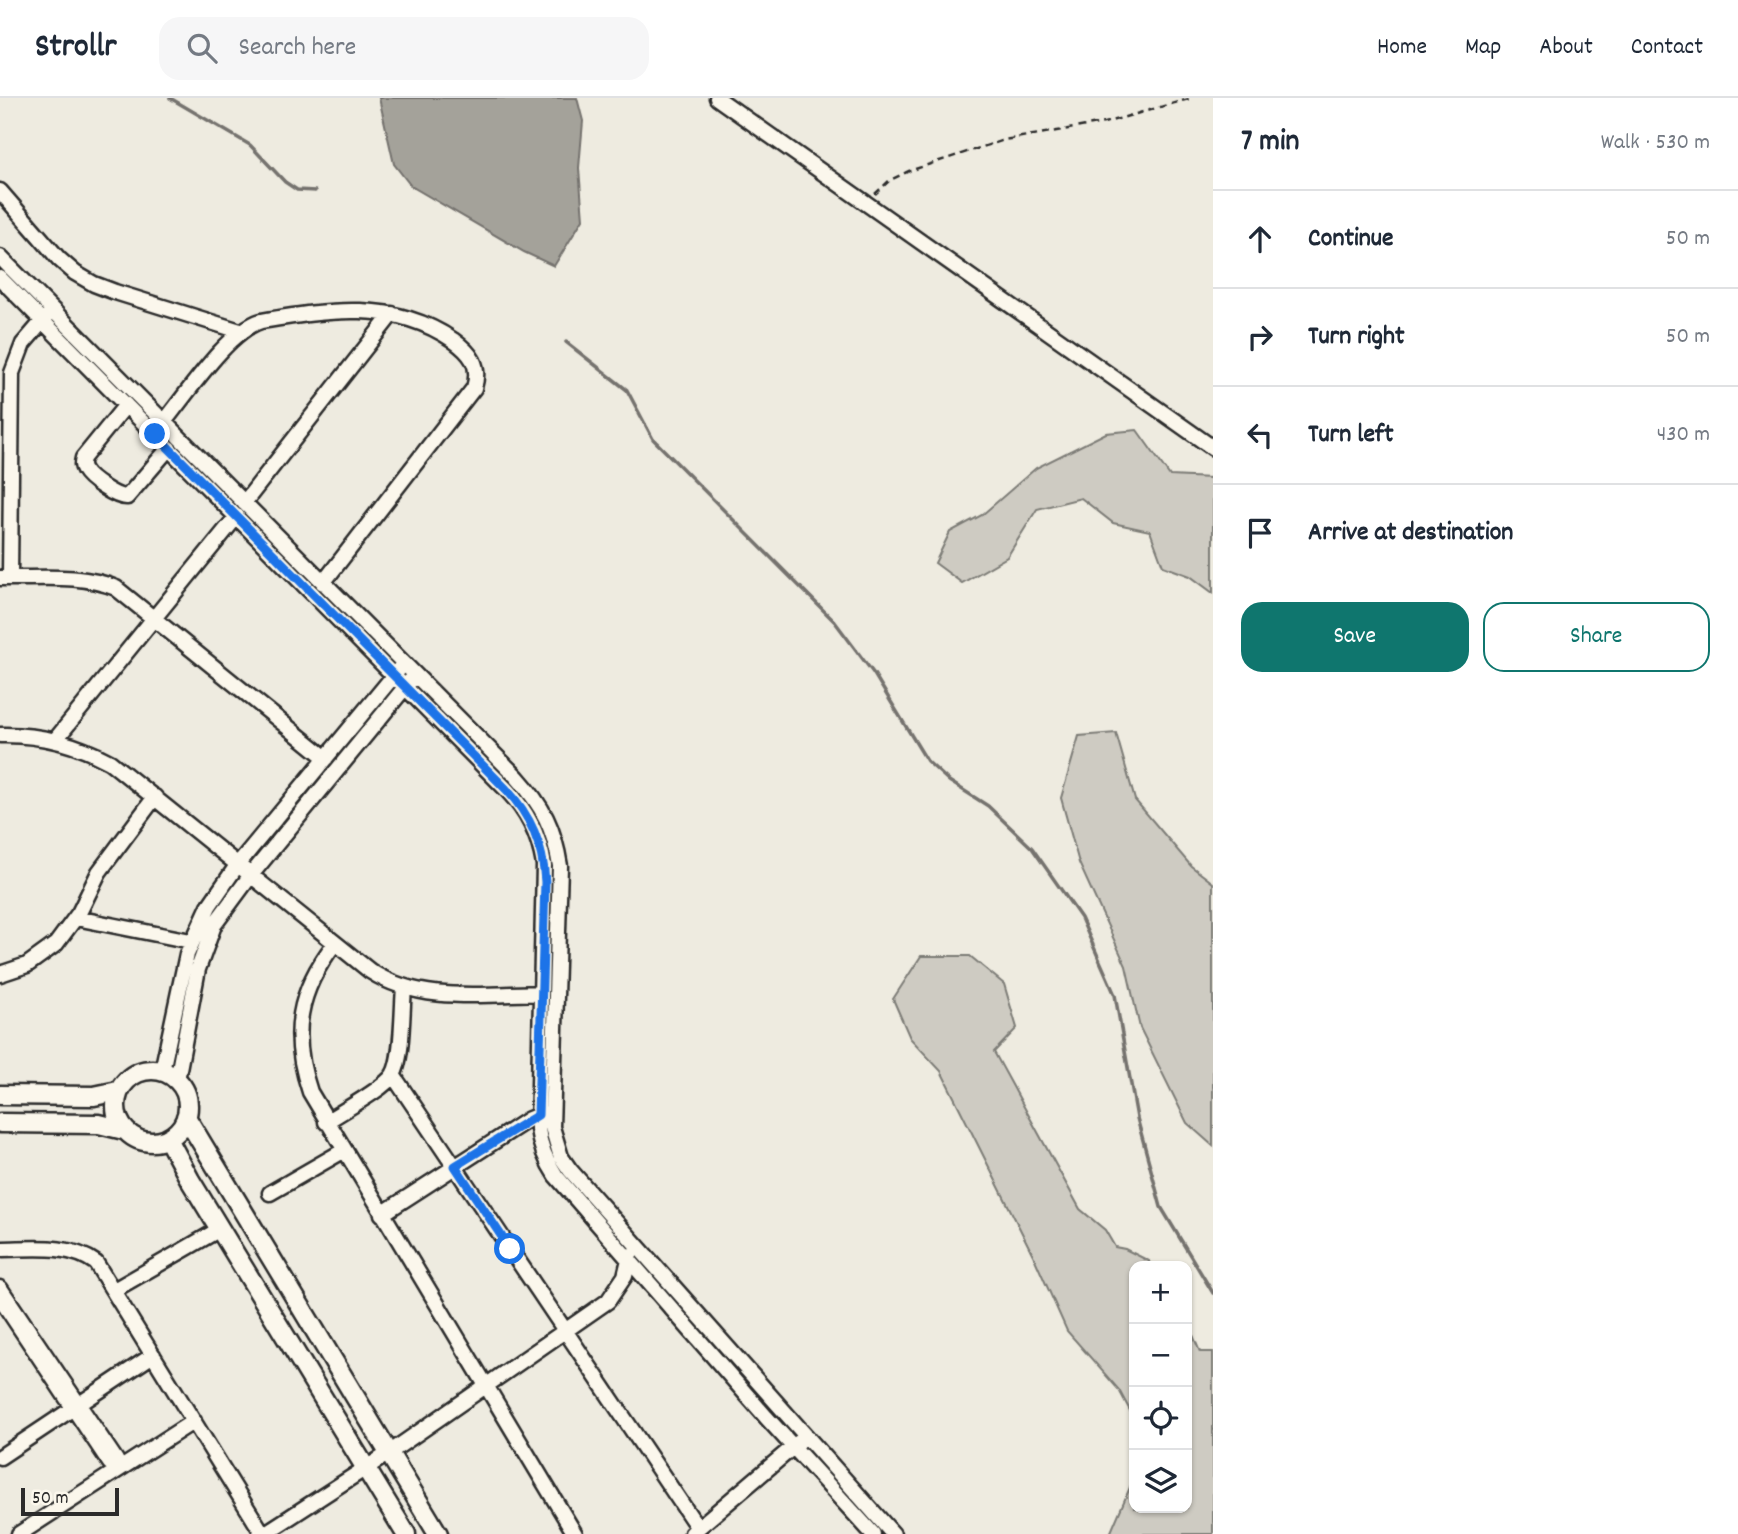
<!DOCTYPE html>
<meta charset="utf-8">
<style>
:root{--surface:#fff;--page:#f6f6f7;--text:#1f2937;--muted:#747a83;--line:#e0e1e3;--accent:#0f766e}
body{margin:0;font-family:Dekko,sans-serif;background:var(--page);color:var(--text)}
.controls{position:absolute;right:21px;bottom:21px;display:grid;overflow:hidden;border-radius:14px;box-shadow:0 2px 5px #0004}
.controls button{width:63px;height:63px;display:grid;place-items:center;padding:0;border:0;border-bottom:2px solid var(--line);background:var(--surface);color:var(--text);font:35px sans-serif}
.scale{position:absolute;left:21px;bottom:18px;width:98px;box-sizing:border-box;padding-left:7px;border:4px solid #2b2b2b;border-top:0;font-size:19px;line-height:24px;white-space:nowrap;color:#2b2b2b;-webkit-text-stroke:5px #fbf7ec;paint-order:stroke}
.stop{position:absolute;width:21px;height:21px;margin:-16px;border:5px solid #1a73e8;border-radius:50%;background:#fff}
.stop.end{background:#1a73e8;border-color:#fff;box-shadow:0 2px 7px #0008}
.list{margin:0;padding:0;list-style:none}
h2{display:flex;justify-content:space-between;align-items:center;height:91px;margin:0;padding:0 28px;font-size:30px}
h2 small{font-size:23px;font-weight:400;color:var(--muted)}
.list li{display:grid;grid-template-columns:46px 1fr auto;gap:21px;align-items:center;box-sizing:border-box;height:98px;padding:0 28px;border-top:2px solid var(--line)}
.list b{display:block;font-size:26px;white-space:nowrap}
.list em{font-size:23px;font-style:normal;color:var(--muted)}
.actions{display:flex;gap:14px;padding:21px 28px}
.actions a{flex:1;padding:16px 0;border:2px solid var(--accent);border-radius:21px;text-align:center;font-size:24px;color:var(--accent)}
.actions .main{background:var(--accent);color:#fff}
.icon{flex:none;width:38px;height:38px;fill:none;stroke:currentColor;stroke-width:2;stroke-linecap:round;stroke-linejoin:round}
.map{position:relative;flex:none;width:1213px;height:1436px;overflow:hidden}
header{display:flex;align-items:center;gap:42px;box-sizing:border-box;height:98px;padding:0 35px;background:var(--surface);border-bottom:2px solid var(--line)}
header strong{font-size:33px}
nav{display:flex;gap:38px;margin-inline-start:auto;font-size:24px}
.search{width:490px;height:63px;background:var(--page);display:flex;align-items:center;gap:18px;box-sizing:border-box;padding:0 24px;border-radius:21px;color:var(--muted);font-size:26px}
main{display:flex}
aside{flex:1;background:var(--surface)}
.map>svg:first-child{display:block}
</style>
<header>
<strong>Strollr</strong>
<div class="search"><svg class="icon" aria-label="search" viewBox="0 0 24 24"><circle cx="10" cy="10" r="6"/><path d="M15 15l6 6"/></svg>Search here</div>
<nav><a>Home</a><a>Map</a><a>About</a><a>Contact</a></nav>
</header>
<main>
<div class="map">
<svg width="1213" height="1436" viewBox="0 0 1213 1436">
<rect width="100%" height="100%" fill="#eeebe0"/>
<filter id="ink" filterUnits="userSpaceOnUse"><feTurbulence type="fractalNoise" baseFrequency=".0143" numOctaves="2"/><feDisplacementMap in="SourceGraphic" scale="14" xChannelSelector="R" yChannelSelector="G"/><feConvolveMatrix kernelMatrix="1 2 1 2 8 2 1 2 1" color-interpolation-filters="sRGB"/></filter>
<g filter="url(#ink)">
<path fill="#cecbc2" stroke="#7c7b76" stroke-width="2" d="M1137,332L1170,378L1211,380L1213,383V495L1190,478L1163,468L1150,433L1113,425L1081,400L1037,411L1007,459L962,485L935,465L950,434L982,417L1036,370L1106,335Z
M1116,635L1135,702L1191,768L1213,785V1048L1187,1025L1140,930L1126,868L1079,765L1061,700L1079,638Z
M921,858H970L1004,886L1017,930L994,954L1080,1111L1105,1132L1115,1149L1125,1151L1149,1163L1150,1168H1134V1320L1119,1292L1067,1233L1033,1157L941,973L910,940L893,901Z
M1187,1223L1200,1254H1213V1436H1110L1134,1380V1410H1187Z"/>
<path fill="#a4a29a" stroke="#74726e" stroke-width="2" d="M379,0H577L583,23L579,70L583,121L554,168L524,154L411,88L394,66Z"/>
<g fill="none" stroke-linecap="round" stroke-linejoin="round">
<path stroke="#74726e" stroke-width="3.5" d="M170,0L250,47L285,84L297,92L315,93
M566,244L627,292L653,341L835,524L874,576L927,663L949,683L988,708L1032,750L1081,820L1115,897L1137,1020L1161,1109L1213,1195"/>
<g stroke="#2b2b2b" stroke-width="19">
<path id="minor" d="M717,0L1213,350
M0,93L59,161L75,175L94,186L115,194L240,233
M0,159L517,679C543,708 554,730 560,768L552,1029L561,1059L570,1072L893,1436
M0,180L506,691C527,713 539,736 544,767L538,1031C540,1049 546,1063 556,1078L766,1319L873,1436
M126,307L83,360C82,365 81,367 84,372C89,381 116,400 127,399L169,350
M164,324C187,296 228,233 261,223C328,212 393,201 453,242C471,255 481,267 474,290L323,485
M244,405L392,216
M0,480C38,481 80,475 116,490L326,660
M10,480L12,275L23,246L47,218
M0,637C40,636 75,645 110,664L370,873C421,906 483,896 541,895
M56,641L237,418
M76,820L191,843
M335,845C298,893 290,936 310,994L575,1436
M0,876L27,867L56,846L79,815L99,774L155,699
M162,973L187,856L209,808L238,766L400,570
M393,977L698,1430
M177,982L198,871L214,827L251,777L411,582
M326,1024C342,1013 384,991 393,977C403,962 402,910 404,890
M270,1095L343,1053
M382,1116L529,1021L544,1015
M0,1151C32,1151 69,1145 96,1165L263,1436
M0,1190L116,1362V1368L110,1365L0,1200
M114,1192L220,1131
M0,1359L153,1257
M692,1435L799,1344
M19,1436L194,1323
M264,1436L389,1355L608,1203L625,1178L630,1157"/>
</g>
<g stroke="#2b2b2b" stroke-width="23">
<path id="tertiary" d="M116 1008a36 36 0 1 1 72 0a36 36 0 1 1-72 0Z
M0,997L94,998L118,993
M186,1019L438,1436
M0,1025L99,1026L124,1032
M168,1041L190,1082L406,1436"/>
</g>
<path stroke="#2b2b2b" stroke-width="2.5" stroke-dasharray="7 5" stroke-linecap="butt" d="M875,96L890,82L909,73L1004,42L1104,25L1192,0"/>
<use href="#minor" stroke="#fbf7ec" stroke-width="14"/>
<use href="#tertiary" stroke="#fbf7ec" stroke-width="18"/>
</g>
</g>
<g fill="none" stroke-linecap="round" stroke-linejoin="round" filter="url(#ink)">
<path stroke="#1a73e8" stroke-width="9" d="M155,336L506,691C531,718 543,747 545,784L538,1017L455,1068L510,1151"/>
</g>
</svg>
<div class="controls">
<button>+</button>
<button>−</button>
<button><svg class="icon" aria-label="locate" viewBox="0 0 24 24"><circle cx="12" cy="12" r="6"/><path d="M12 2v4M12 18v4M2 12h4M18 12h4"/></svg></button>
<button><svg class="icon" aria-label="layers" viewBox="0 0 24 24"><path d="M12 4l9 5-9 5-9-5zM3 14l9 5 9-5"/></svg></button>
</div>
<div class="scale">50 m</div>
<div class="stop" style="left:510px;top:1151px"></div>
<div class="stop end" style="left:155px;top:336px"></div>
</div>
<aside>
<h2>7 min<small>Walk · 530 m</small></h2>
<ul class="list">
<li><svg class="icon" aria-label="ahead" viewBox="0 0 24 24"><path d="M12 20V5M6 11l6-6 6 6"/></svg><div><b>Continue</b></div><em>50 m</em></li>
<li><svg class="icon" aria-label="right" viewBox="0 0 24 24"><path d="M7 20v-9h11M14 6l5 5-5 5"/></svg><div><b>Turn right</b></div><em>50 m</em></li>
<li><svg class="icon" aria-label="left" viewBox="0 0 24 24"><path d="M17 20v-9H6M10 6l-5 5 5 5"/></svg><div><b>Turn left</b></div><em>430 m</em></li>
<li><svg class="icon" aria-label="arrive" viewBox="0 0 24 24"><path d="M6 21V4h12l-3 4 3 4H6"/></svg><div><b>Arrive at destination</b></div></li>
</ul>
<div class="actions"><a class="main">Save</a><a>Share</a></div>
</aside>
</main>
